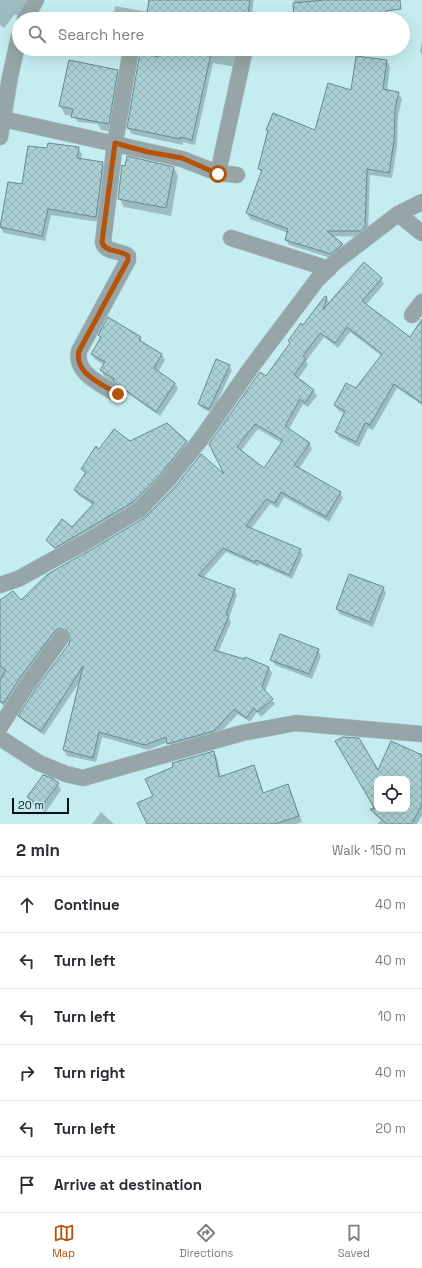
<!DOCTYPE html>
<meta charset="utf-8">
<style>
:root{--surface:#fff;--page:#f2f2f3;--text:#2b2b33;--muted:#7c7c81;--line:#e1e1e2;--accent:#b45309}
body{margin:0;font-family:"Space Grotesk",sans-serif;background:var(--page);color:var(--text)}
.controls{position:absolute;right:12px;bottom:12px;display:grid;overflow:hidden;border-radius:8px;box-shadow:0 4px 16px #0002}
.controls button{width:36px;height:36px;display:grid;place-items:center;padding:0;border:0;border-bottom:1px solid var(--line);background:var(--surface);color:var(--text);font:20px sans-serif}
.scale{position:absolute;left:12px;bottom:10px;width:57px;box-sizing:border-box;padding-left:4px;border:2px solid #051314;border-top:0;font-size:11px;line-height:14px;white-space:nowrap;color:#051314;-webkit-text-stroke:3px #c5ecef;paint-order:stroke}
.stop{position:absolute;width:12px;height:12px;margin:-9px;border:3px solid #b45309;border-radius:50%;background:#fff}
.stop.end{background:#b45309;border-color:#fff;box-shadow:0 1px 4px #0008}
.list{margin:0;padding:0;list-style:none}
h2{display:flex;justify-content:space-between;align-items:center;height:52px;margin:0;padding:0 16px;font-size:17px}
h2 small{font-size:13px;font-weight:400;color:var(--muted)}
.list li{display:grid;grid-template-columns:26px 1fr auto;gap:12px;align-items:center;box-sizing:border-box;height:56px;padding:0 16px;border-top:1px solid var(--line)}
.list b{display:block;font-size:15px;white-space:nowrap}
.list em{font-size:13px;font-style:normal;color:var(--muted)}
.icon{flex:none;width:22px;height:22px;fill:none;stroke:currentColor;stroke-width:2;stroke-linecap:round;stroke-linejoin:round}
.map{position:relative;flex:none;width:422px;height:824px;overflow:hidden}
.search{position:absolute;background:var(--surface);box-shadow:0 4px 16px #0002;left:12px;right:12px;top:12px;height:44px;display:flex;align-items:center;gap:10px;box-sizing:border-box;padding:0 14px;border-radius:22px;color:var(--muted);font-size:15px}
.sheet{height:388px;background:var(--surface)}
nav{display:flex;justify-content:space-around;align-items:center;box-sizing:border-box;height:56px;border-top:1px solid var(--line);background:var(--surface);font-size:11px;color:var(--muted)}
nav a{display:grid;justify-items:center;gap:2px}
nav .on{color:var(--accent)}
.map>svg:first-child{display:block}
</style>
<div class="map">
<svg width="422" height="824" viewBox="0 0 422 824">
<defs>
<pattern id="building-cross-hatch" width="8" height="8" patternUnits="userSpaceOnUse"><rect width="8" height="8" fill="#aad0d4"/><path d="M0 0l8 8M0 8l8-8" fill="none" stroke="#91b2b5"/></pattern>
</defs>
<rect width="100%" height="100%" fill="#c5ecef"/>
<path fill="#0003" fill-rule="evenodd" d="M0,0H32L21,18L15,14L4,28L0,25Z
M150,0H254L251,19H113L115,6L148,12Z
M294,0H383L389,17L376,19H295Z
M422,41V55L420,52Z
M141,49H241L236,67L213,63L195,145L183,142V145L132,134L128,128Z
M387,61L390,67L387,91L398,93L402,99L398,116L397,147L392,178L370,175L368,233L363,237L332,236L342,245L346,250L334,259L289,245L286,240L288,233L250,219L247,213L262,173L259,169L268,132L267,130L316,131L352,91Z
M117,71L122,80L113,132L101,130L98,124L78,122L74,116L65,115L60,106Z
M78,148L82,154L81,160L102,163L106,169L99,222L51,215L45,241L4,233L0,227L23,185L48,150Z
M174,168L178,176L171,216L124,207L119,198Z
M381,279L384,284L366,305L411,338L422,325V405L397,388L373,430L368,428L359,447L339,437L336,432L345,414L338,410L335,405L356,389L382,356L350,332L338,348L324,337L306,361L308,365L298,379L314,391L317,396L308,407L303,404L289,429L309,443L312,449L299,469L340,492L343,498L329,522L284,497L278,508L270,504L251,529L300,550L303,555L292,579L259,564L258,566L226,552L203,578L234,590L237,595L229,618L231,622L218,653L269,668L272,673L265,692L275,704L261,717L257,712L250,722L238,714L217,736L172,749L168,742L148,750L102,737L96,762L67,756L64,750L81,680L44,735L23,721L20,716L70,644V635L65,634L7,708L0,703V601L21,602L227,479L210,444L266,378L326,297L330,304ZM258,429L282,443L264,469L241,451Z
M100,335L140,338L143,343L162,355L165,360L158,372L175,383L178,389L160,416L117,386L115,383L104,376L101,370L104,365L95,359L92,354L101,338Z
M229,366L232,370L212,413L202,408L199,404Z
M130,442H186L189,447L136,508L59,552L50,545L47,540L72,529L93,505L78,495L75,490L85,474L82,469L100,450Z
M383,587L386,593L373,627L340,614L337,608Z
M318,650L321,656L312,679L275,665L272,660Z
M337,741L378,772L419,755L420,753L422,754V815L417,824H377L381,820L374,814L371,809L374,805ZM377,779H407V809H377Z
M214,752L217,758L221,777L254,766L257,772L264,794L288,786L291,792L302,822L296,824H148L154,796Z
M58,784L61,790L45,813L31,803L28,797Z
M101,812L114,824H92Z"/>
<path fill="url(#building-cross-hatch)" stroke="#668a8d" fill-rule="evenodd" d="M149,0H250L247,19H146Z
M325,0H400L401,9L386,11L387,13L369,19L367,14L335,19H294L293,3Z
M159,49H212L192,140L180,137V139L127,128L140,52L158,57Z
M356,56L387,60L383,89L399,92L395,109L394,141L389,173L367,169L365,227L360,231H327L343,244L331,254L285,240L288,229L246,213L262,170L258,169L268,130H266L273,113L315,130L328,83L351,90Z
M69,60L118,70L109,124L71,117L73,109L59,106Z
M48,143L79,147L77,158L103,162L96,217L48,209L42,236L0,227L8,182L22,184L28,146L47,148Z
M127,156L174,167L166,208L118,199L122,165L125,166Z
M364,262L382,278L362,301L410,337L422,319V403L394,384L370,425L365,423L356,442L335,432L345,411L334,405L346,383L356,388L382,354L347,327L335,343L320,333L303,356L306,359L294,375L314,390L305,403L300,399L285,426L310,443L294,465L341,492L326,517L281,492L275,503L266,499L246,526L301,549L289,575L256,560L255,562L223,548L198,575L235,589L226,614L229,616L214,650L244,659L245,657L269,667L262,687L273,699L257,712L254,708L246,718L234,709L214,731L167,744L166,737L145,745L99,732L93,758L63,750L83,666L41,731L18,716L35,690L69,644L70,639L69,634L67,631L62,629H57L54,632L19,679L4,703L0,701V680L6,670L0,666V600L13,591L21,600L48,574L94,548L144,518L175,487L201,454L224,474L209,444L260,372L266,376L290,343L288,341L301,323L303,325L325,296L327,297L323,310ZM255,424L283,440L264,468L237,447Z
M108,317L141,337L139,340L162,354L154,368L175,383L156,412L113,381L114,379L100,370L105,362L91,354L101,337L98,335Z
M216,359L230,365L209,409L198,404Z
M167,423L187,441L161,474L133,502L55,548L46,540L62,519L72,527L94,503L74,490L86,472L81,469L96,446L99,449L114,429L130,441Z
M349,574L384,587L370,622L336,609Z
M280,634L319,649L309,674L270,660Z
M343,737L359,738L378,770L391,741L422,755V804L412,824H387L370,809H375L335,741ZM377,779H407V809H377Z
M214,751L219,777L254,765L263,793L288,784L299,816L275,824H147L137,803L153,796L145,779L173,767L172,763Z
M43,775L52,778L59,783L41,807L27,797Z"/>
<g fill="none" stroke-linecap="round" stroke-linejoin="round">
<g stroke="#a6c9cc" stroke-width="17">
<path id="minor" d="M25,19L36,0
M0,120L3,119L182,159L218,173L237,175
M0,137L10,77L19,36
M218,173L245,49
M398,214L422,233
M231,238L329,269
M412,315L422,302
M118,395C102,384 74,374 79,351L128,260V256C120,250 105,253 103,242L115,143L131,49
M0,585L18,579L89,540L139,510L168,480L201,439L250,369L317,280L334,263L398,214L422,202
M0,727L27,685L61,638
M0,738L39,763L66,774L83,778L242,733L296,723L422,734"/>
</g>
<use href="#minor" stroke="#96a6a8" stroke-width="16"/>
</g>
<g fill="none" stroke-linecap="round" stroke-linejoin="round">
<path stroke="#b45309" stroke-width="5" d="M118,394C102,384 74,374 79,351L128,260V256C120,249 105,253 102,242L115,143L148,152L182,158L218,174"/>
</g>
</svg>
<div class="controls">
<button><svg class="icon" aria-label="locate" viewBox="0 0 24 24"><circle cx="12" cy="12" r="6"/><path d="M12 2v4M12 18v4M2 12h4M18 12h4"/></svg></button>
</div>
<div class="scale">20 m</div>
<div class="stop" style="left:218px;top:174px"></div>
<div class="stop end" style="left:118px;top:394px"></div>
<div class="search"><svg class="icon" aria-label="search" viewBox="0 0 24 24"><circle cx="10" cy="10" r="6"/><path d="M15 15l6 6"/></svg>Search here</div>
</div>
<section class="sheet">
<h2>2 min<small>Walk · 150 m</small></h2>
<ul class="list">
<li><svg class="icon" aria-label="ahead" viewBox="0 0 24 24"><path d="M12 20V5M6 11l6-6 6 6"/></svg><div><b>Continue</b></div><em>40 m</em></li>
<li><svg class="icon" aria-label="left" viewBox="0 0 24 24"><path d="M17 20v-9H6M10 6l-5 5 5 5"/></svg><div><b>Turn left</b></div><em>40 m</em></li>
<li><svg class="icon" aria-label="left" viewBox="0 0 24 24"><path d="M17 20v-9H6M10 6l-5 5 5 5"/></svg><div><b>Turn left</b></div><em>10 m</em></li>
<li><svg class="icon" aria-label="right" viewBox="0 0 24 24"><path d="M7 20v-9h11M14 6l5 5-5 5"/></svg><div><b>Turn right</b></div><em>40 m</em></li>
<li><svg class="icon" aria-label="left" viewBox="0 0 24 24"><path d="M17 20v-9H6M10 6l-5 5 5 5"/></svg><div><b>Turn left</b></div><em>20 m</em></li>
<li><svg class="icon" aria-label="arrive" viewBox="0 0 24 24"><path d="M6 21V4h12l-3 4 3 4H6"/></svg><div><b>Arrive at destination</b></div></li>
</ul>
</section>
<nav>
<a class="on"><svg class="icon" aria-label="map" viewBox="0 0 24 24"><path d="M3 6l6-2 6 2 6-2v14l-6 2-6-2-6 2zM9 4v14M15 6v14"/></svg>Map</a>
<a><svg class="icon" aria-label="directions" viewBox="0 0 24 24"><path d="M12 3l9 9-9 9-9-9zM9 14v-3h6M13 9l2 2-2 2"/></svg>Directions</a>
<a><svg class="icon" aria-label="saved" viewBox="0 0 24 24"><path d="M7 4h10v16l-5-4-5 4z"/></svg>Saved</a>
</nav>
